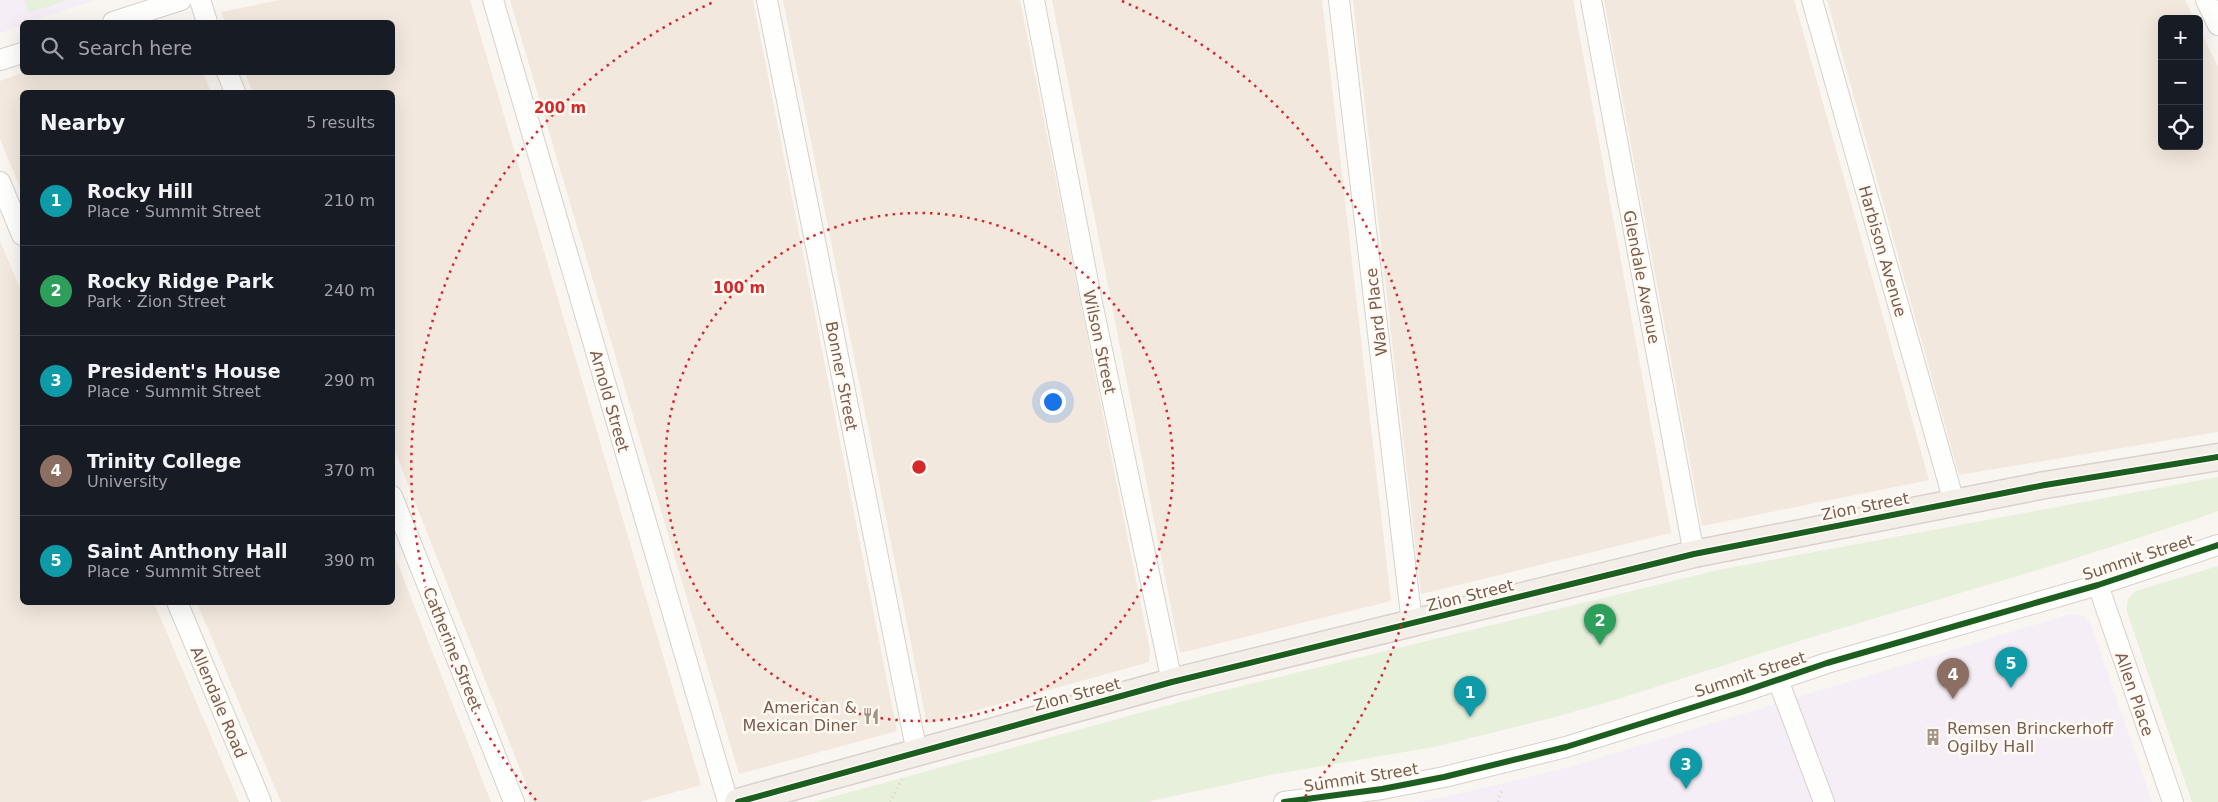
<!DOCTYPE html>
<meta charset="utf-8">
<style>
:root{--surface:#171b24;--page:#20242c;--text:#f1f3f6;--muted:#9ea1a6;--line:#363941;--accent:#a69286}
body{margin:0;font-family:"DejaVu Sans",sans-serif;background:var(--page);color:var(--text)}
.controls{position:absolute;right:15px;top:15px;display:grid;overflow:hidden;border-radius:8px;box-shadow:0 5px 20px #0002}
.controls button{width:45px;height:45px;display:grid;place-items:center;padding:0;border:0;border-bottom:1px solid var(--line);background:var(--surface);color:var(--text);font:25px sans-serif}
.you{position:absolute;left:1052px;top:401px;width:18px;height:18px;margin:-12px;border:4px solid #fff;border-radius:50%;background:#1a73e8;box-shadow:0 0 0 8px #1a73e833}
.badge{display:grid;place-items:center;width:32px;height:32px;border-radius:50%;background:var(--accent);color:#fff;font-size:16px;font-weight:700}
.pin{position:absolute;translate:-50% -41px;filter:drop-shadow(0 1px 2px #0008)}
.pin::after{content:'';position:absolute;top:26px;width:18px;height:15px;background:inherit;clip-path:polygon(0 0,100% 0,50% 100%)}
.list{margin:0;padding:0;list-style:none}
h2{display:flex;justify-content:space-between;align-items:center;height:65px;margin:0;padding:0 20px;font-size:21px}
h2 small{font-size:16px;font-weight:400;color:var(--muted)}
.list li{display:grid;grid-template-columns:32px 1fr auto;gap:15px;align-items:center;box-sizing:border-box;height:90px;padding:0 20px;border-top:1px solid var(--line)}
.list b{display:block;font-size:19px;white-space:nowrap}
.list p{margin:0;font-size:16px;white-space:nowrap;color:var(--muted)}
.list em{font-size:16px;font-style:normal;color:var(--muted)}
.icon{flex:none;width:28px;height:28px;fill:none;stroke:currentColor;stroke-width:2;stroke-linecap:round;stroke-linejoin:round}
.map{position:relative;flex:none;width:2218px;height:802px;overflow:hidden}
.search{position:absolute;background:var(--surface);box-shadow:0 5px 20px #0002;left:20px;top:20px;width:375px;height:55px;display:flex;align-items:center;gap:12px;box-sizing:border-box;padding:0 18px;border-radius:8px;color:var(--muted);font-size:19px}
.panel{position:absolute;background:var(--surface);box-shadow:0 5px 20px #0002;left:20px;top:90px;width:375px;height:515px;border-radius:8px}
.map>svg:first-child{display:block}
</style>
<div class="map">
<svg width="2218" height="802" viewBox="0 0 2218 802">
<rect width="100%" height="100%" fill="#f9f5f0"/>
<path fill="#f2e8de" d="M280,0H470L701,785L639,802H533L393,446L392,92H253L245,73L392,72V22H225L221,12Z
M510,0H753L897,731L739,774Z
M783,0H1020L1150,650L1149,662L927,724Z
M1052,0H1322L1391,601L1180,653Z
M1353,0H1573L1671,533L1421,594Z
M1604,0H1794L1929,480L1702,526Z
M1827,0H2185L2194,19H2162V146H2199V29L2218,67V432L1959,475Z
M24,72L203,73L211,92H22V192L0,139V81Z
M0,241L22,294V602L154,603L239,802H0Z
M393,552L491,802H281L197,603L392,602Z"/>
<path fill="#f6eef6" d="M0,0H95L29,22H22V25L0,33Z
M2070,614L2084,616L2091,624L2152,802H1415L1449,796L1569,767Z"/>
<path fill="#e7f0db" d="M24,0H68L29,13Z
M2218,477V511L2199,518L2061,563L1812,637L1618,699L1555,717L1434,747L1275,774L1146,802H814L1209,694L1718,570Z
M2218,566V802H2192L2127,612C2126,602 2128,597 2136,591Z"/>
<g fill="none" stroke-linecap="round" stroke-linejoin="round">
<g stroke="#d7d1cb" stroke-width="22">
<path id="minor" d="M200,0L207,22
M493,0L728,802
M767,0L917,753
M1034,0L1091,298L1172,682
M1339,0L1412,623
M1591,0L1694,554
M1812,0L1954,502
M2206,0L2218,25
M113,22L181,0
M0,60L22,53
M227,72L235,92
M0,182L22,235
M392,496L514,802
M2098,585L2173,802
M177,602L261,802
M1778,680L1824,802
M1284,802L1382,789L1444,777L1566,747L1742,692L1827,663L2098,585L2218,545"/>
</g>
<g stroke="#dad1cc" stroke-width="29">
<path id="major" d="M738,802L1172,682L1694,554L2045,485L2218,457"/>
</g>
<path stroke="#dcd5d0" stroke-width="3" stroke-dasharray="1 4" stroke-linecap="butt" d="M890,802L903,778
M1498,802L1502,790"/>
<use href="#minor" stroke="#fefefd" stroke-width="20"/>
<use href="#major" stroke="#f3eee8" stroke-width="26"/>
<g stroke="#fffaf3" stroke-width="9">
<path id="cycleway" d="M738,802L1172,682L1694,554L2045,485L2218,457
M1284,802L1382,789L1444,777L1566,747L1742,692L1827,663L2098,585L2218,545"/>
</g>
<use href="#cycleway" stroke="#1b5e20" stroke-width="6"/>
</g>
<g fill="none" stroke="#d62828" stroke-width="2.5" stroke-dasharray="2.5 5">
<circle cx="919" cy="467" r="254"/>
<path d="M536 800A508 508 0 0 1 716 1M1122 1A508 508 0 0 1 1302 800"/>
</g>
<defs>
<g id="restaurant-bare" transform="scale(1.35)"><path d="M-5-6h1v4h1v-4h1v4h1v-4h1v5L-1.5 .5V6h-2V.5L-5-1ZM5-6V6H3V1.5H1.5Q1.5-4 5-6Z" fill="#a69286" stroke="#fffaf3" stroke-width="2.5" paint-order="stroke"/></g>
<g id="building-bare" transform="scale(1.35)"><path d="M-4-6H4V6H1V3H-1V6H-4ZM-2.5-4.3h1.7v1.8h-1.7ZM.8-4.3h1.7v1.8H.8ZM-2.5-1h1.7V.8h-1.7ZM.8-1h1.7V.8H.8Z" fill="#a69286" stroke="#fffaf3" stroke-width="2.5" paint-order="stroke"/></g>
</defs>
<g fill-rule="evenodd">
<use href="#restaurant-bare" x="871" y="716"/>
<use href="#building-bare" x="1933" y="737"/>
</g>
<g text-anchor="middle" stroke-width="5" stroke-linejoin="round" paint-order="stroke">
<g font-size="16" fill="#7a5c4d" stroke="#fffaf3">
<text transform="translate(1883 251) rotate(74)" y="6">Harbison Avenue</text>
<text transform="translate(1642 277) rotate(79)" y="6">Glendale Avenue</text>
<text transform="translate(1376 312) rotate(-97)" y="6">Ward Place</text>
<text transform="translate(1100 342) rotate(78)" y="6">Wilson Street</text>
<text transform="translate(842 376) rotate(79)" y="6">Bonner Street</text>
<text transform="translate(610 401) rotate(74)" y="6">Arnold Street</text>
<text transform="translate(1865 506) rotate(-11)" y="6">Zion Street</text>
<text transform="translate(2138 557) rotate(-18)" y="6">Summit Street</text>
<text transform="translate(1470 595) rotate(-14)" y="6">Zion Street</text>
<text transform="translate(453 649) rotate(68)" y="6">Catherine Street</text>
<text transform="translate(1750 674) rotate(-18)" y="6">Summit Street</text>
<text transform="translate(1077 694) rotate(-15)" y="6">Zion Street</text>
<text transform="translate(2135 694) rotate(71)" y="6">Allen Place</text>
<text transform="translate(219 702) rotate(67)" y="6">Allendale Road</text>
<text transform="translate(1361 777) rotate(-9)" y="6">Summit Street</text>
</g>
<g font-size="16" fill="#7a5c4d" stroke="#fffaf3" text-anchor="end">
<text x="857" y="713">American &amp;<tspan x="857" dy="18">Mexican Diner</tspan></text>
<text x="1947" y="734" text-anchor="start">Remsen Brinckerhoff<tspan x="1947" dy="18">Ogilby Hall</tspan></text>
</g>
</g>
<circle cx="919" cy="467" r="8" fill="#d62828" stroke="#fffaf3" stroke-width="2.5"/>
<g font-size="15" text-anchor="middle" font-weight="bold" fill="#d62828" stroke="#fffaf3" stroke-width="5" stroke-linejoin="round" paint-order="stroke">
<text x="560" y="113">200 m</text>
<text x="739" y="293">100 m</text>
</g>
</svg>
<div class="controls">
<button>+</button>
<button>−</button>
<button><svg class="icon" aria-label="locate" viewBox="0 0 24 24"><circle cx="12" cy="12" r="6"/><path d="M12 2v4M12 18v4M2 12h4M18 12h4"/></svg></button>
</div>
<div class="you"></div>
<div class="pin badge" style="left:1470px;top:717px;background:#0f9aa8">1</div>
<div class="pin badge" style="left:1600px;top:645px;background:#2e9e5b">2</div>
<div class="pin badge" style="left:1686px;top:789px;background:#0f9aa8">3</div>
<div class="pin badge" style="left:1953px;top:699px;background:#8d6e63">4</div>
<div class="pin badge" style="left:2011px;top:688px;background:#0f9aa8">5</div>
<div class="search"><svg class="icon" aria-label="search" viewBox="0 0 24 24"><circle cx="10" cy="10" r="6"/><path d="M15 15l6 6"/></svg>Search here</div>
<section class="panel">
<h2>Nearby<small>5 results</small></h2>
<ul class="list">
<li><span class="badge" style="background:#0f9aa8">1</span><div><b>Rocky Hill</b><p>Place · Summit Street</p></div><em>210 m</em></li>
<li><span class="badge" style="background:#2e9e5b">2</span><div><b>Rocky Ridge Park</b><p>Park · Zion Street</p></div><em>240 m</em></li>
<li><span class="badge" style="background:#0f9aa8">3</span><div><b>President's House</b><p>Place · Summit Street</p></div><em>290 m</em></li>
<li><span class="badge" style="background:#8d6e63">4</span><div><b>Trinity College</b><p>University</p></div><em>370 m</em></li>
<li><span class="badge" style="background:#0f9aa8">5</span><div><b>Saint Anthony Hall</b><p>Place · Summit Street</p></div><em>390 m</em></li>
</ul>
</section>
</div>
